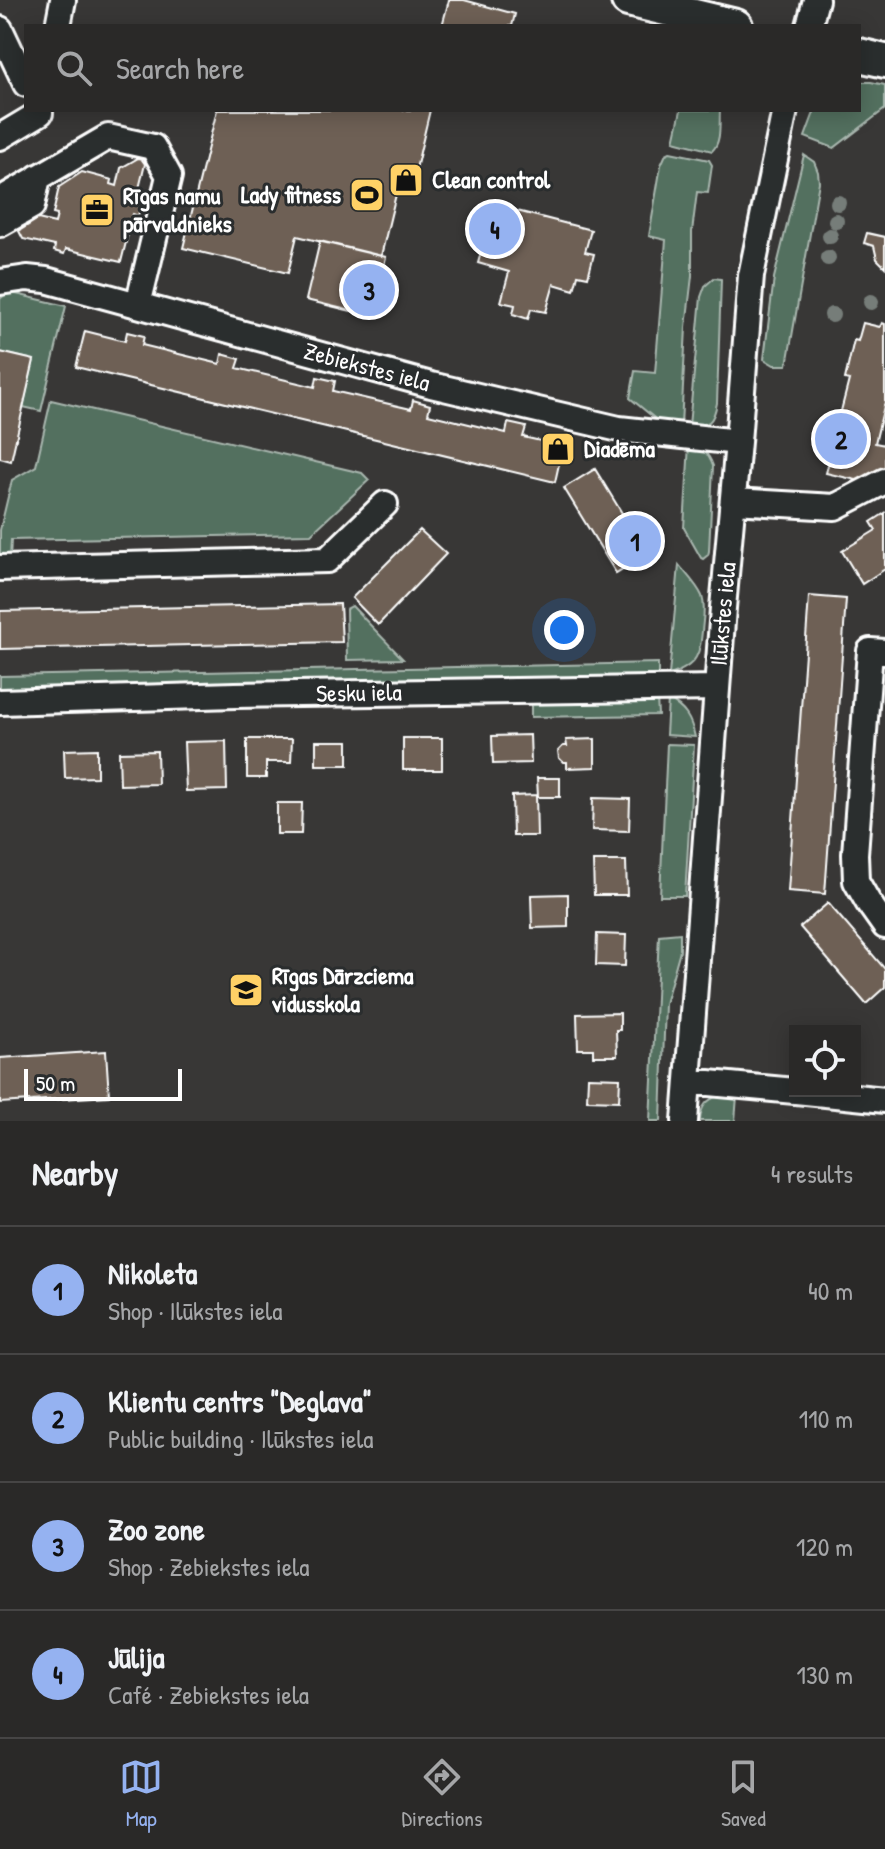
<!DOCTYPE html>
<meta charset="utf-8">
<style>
:root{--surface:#2a2928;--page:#323130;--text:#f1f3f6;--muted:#a5a6a8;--line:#464545;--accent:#95b2f1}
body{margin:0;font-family:"Patrick Hand",sans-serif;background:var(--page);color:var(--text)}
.controls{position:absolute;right:24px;bottom:24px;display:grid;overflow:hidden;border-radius:0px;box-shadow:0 4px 20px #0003}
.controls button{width:72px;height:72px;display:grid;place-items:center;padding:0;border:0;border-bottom:2px solid var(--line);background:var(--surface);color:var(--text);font:40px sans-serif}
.scale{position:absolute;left:24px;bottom:20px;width:158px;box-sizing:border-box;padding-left:8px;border:4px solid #fff;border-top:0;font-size:22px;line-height:28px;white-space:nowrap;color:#fff;-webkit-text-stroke:6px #2a2d2e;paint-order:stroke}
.you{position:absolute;left:564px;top:630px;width:28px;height:28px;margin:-20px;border:6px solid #fff;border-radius:50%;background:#1a73e8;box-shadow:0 0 0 12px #1a73e833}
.badge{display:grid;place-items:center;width:52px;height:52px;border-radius:50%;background:var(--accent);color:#111;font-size:26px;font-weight:700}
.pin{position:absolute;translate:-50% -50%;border:4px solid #fff;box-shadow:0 2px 8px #0006}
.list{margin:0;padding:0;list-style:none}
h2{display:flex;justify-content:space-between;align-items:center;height:104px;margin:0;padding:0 32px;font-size:34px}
h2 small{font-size:26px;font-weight:400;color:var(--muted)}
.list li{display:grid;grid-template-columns:52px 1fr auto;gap:24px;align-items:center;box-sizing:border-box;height:128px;padding:0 32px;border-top:2px solid var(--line)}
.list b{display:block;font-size:30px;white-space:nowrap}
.list p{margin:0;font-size:26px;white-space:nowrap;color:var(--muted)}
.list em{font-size:26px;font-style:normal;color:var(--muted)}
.icon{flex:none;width:44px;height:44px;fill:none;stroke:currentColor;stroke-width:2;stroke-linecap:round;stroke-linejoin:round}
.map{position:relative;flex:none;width:885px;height:1121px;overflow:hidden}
.search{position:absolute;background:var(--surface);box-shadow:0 4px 20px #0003;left:24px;right:24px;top:24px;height:88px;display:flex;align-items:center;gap:20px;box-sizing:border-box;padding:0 28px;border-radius:0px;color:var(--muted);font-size:30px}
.sheet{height:616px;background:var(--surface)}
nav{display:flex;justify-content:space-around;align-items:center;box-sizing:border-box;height:112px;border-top:2px solid var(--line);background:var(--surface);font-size:22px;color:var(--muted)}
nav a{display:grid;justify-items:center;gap:4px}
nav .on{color:var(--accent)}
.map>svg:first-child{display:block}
</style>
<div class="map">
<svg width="885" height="1121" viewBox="0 0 885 1121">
<rect width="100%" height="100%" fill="#383736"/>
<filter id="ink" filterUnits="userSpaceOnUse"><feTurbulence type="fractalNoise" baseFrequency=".0125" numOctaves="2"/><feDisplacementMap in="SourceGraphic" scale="16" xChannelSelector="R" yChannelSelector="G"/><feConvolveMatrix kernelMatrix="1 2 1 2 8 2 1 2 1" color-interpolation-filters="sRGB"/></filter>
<g filter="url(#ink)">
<path fill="#536f5f" stroke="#a9b7af" stroke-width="2" d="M859,82H871L885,85V109L834,148L805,137L815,110H859Z
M681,110H720C719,123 722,142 712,151L674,141Z
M670,152L709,160L712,165L708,193L697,192L692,232V276L686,327L681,426L658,421L630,398L635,371L655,373L666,240L649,236L661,165L666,154Z
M804,155L814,162L818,172L819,182L787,365H774L764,359L774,278Z
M714,278L721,279L717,403C713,424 709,425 689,426L701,297L705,286Z
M8,292L66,306L41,411L23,407L34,360L0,352V299Z
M51,400L362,473L369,480L311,534L11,540L10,559L0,560V530L12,480L36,466Z
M689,444C702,448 708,452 713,466L709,551L708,555L703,559L701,558L684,528Z
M679,565C687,575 697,585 702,596C705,605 704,613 703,621C700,651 701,665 669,675Z
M352,606L403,659L347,660L346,609Z
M658,663V676L0,691V676Z
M657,699L658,715L531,717V703Z
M668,700C685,708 691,719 695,737L666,735Z
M667,744L694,745L685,896H660Z
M680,933V950L665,1004L661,1121H650L659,935Z
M720,1095L737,1096L735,1121H700C701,1106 706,1100 720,1095Z"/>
<path fill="#6e6154" stroke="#fff" stroke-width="2" d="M449,0H464L515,14L512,26H442Z
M217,110H430L411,190L398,186L381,256L297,236L288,273L183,248Z
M140,157L145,164L135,205L141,206L138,216L133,214L121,262L66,249L64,254L54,251L55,246L23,239L19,231L38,219L55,223L57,215L53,214L59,187L82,172L112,180L111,184L117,186L121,168Z
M486,203L591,230L585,252L594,254L588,277L578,275L574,290L554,284L546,312L531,309L528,319L513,314L515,305L501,302L509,272L478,263L489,223L481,221Z
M867,233L885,237V267L877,259L874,246L864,243Z
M320,241L386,257L372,316L306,300Z
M863,323L880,327L882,323L885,324V402L875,443L885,445V469L865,482L826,473L831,454L827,453L836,414L840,415L849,380L845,379L854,340L858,341Z
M85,331L125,341L127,332L144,336L142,345L220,364L222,354L240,359L237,368L315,387L317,377L335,381L333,391L411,409L413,400L430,405L428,414L506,433L508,423L526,427L523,437L563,446L555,482L76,367Z
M0,352L34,360L11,461L0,458Z
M595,469L647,554L616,573L564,488Z
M885,513V569L862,584L842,551L876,530L871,522Z
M420,530L446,554L378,625L352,598Z
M809,596L846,599L825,894L788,891Z
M340,604L342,642L0,649V611Z
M530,735L531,763L493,764L492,736Z
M403,738H442V770H403Z
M247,739H292L291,762H266V778H247Z
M595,739V767L567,768V762H563L559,758L558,751L563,746H567L566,740Z
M226,741L227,790L186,791L184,742Z
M316,741H348V765H316Z
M97,749V777L65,778L64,750Z
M157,751L158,784L120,785L119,752Z
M537,778H560V797H538Z
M536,795L537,836H513L512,796Z
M593,798L630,799L629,831L592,830Z
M277,803H302L301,834H277Z
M593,861H626L627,895H594Z
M568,894V927L532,928L531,895Z
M828,903L885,969V987L866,1004L800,927Z
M597,934L626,935L625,966L596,965Z
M620,1013V1030H616L617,1056H593V1049H578L577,1014Z
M106,1051L109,1096L0,1103V1058Z
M588,1077L620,1078L619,1101L587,1100Z"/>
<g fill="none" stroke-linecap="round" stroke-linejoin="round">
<g stroke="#fff" stroke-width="30">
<path id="minor" d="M58,26L63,0
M809,26L816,0
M0,29L26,84
M0,137L40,113V110
M0,200L108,137L153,147L169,176L138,305
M0,224L32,206L38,177
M0,282L27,278L46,280L431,385L619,429L738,442
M733,501L835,507L885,481
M0,568L327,560L385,504
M885,652L870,651L855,854L856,881L868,902L885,926
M0,702L235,695L717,688
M688,1081L795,1091
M796,1091L885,1100
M685,1121L723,608L738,442L751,276L785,110"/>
</g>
<g stroke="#fff" stroke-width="38">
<path id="major" d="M628,0L736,26
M859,55L885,61"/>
</g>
<use href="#minor" stroke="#2a2d2e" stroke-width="24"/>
<use href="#major" stroke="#2a2d2e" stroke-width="32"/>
</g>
<g fill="#767d79">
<circle cx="838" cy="203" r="8"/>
<circle cx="836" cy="221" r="8"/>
<circle cx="830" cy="236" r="8"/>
<circle cx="828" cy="258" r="8"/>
<circle cx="871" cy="302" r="8"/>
<circle cx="832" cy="315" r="8"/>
</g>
</g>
<defs>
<g id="shop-square" transform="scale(1.8)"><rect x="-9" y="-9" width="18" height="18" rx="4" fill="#ffd166" stroke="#2a2d2e"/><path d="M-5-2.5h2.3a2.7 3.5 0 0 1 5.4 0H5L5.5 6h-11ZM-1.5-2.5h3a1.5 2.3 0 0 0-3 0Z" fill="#111"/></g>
<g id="stadium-square" transform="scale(1.8)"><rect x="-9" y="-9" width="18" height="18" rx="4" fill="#ffd166" stroke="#2a2d2e"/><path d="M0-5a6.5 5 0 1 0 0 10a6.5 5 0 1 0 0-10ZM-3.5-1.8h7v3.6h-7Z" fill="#111"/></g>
<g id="office-square" transform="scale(1.8)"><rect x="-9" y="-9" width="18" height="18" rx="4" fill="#ffd166" stroke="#2a2d2e"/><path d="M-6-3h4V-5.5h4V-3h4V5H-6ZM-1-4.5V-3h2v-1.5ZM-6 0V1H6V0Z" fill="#111"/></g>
<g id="school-square" transform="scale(1.8)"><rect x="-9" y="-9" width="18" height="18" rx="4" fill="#ffd166" stroke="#2a2d2e"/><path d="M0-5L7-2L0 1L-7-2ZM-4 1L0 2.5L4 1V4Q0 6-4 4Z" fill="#111"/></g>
</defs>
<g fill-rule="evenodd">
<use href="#shop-square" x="406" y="180"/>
<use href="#stadium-square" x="367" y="195"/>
<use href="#office-square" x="97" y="210"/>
<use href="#shop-square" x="558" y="449"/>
<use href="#school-square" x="246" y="990"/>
</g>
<g text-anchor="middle" stroke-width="6" stroke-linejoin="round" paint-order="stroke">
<g font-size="24" font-weight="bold" fill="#fff" stroke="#2a2d2e" text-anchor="start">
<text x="432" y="188">Clean control</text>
<text x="341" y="203" text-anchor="end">Lady fitness</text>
<text x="123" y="204">Rīgas namu<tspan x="123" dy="28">pārvaldnieks</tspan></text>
<text x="584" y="457">Diadēma</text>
<text x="272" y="984">Rīgas Dārzciema<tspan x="272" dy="28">vidusskola</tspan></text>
</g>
<g font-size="24" fill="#fff" stroke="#2a2d2e">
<text transform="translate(367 367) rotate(15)" y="8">Zebiekstes iela</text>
<text transform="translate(723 614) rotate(-85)" y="8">Ilūkstes iela</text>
<text transform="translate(359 693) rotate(-1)" y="8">Sesku iela</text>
</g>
</g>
</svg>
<div class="controls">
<button><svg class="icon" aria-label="locate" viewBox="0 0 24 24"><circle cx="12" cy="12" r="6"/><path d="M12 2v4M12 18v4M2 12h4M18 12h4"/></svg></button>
</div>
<div class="scale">50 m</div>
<div class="you"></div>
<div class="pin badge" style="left:635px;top:541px">1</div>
<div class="pin badge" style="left:841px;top:439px">2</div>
<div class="pin badge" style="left:369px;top:290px">3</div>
<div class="pin badge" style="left:495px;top:229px">4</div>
<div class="search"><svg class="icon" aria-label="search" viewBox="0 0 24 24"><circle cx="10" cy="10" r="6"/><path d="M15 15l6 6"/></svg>Search here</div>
</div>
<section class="sheet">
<h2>Nearby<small>4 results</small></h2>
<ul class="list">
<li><span class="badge">1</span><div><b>Nikoleta</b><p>Shop · Ilūkstes iela</p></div><em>40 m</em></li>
<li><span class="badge">2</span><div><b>Klientu centrs &quot;Deglava&quot;</b><p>Public building · Ilūkstes iela</p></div><em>110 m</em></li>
<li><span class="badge">3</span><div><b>Zoo zone</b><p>Shop · Zebiekstes iela</p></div><em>120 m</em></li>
<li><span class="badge">4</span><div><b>Jūlija</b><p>Café · Zebiekstes iela</p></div><em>130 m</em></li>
</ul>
</section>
<nav>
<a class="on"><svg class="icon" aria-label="map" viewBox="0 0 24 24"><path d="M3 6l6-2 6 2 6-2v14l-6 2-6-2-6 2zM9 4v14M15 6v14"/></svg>Map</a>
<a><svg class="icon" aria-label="directions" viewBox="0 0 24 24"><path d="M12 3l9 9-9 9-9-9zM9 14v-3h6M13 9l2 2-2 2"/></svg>Directions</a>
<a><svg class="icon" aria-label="saved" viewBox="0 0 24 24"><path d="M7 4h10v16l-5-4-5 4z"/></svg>Saved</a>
</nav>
